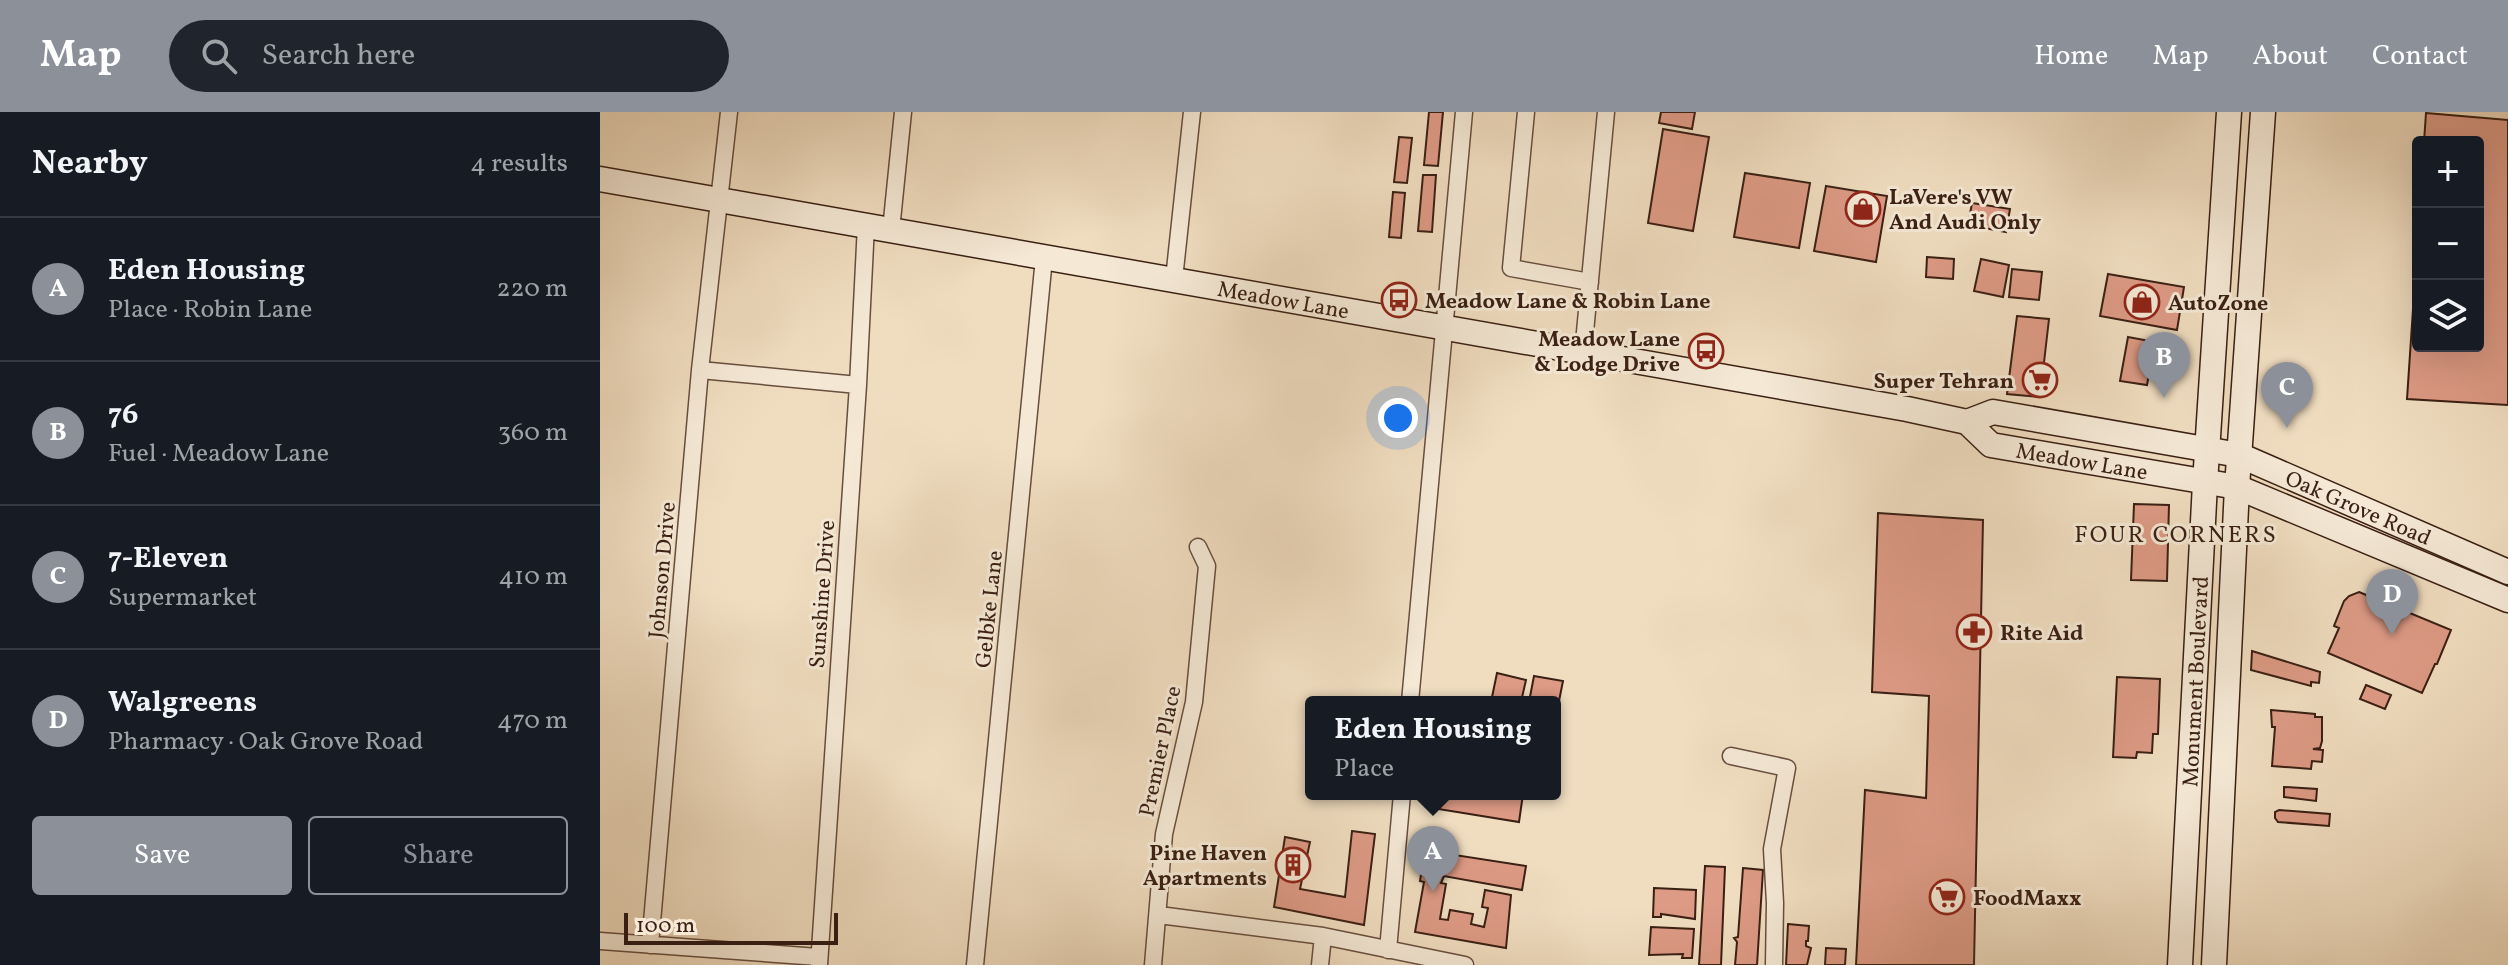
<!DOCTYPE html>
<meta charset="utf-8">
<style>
:root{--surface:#171b24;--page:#20242c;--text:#f1f3f6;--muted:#9ea1a6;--line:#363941;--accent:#8c9099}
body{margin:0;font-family:Vollkorn,serif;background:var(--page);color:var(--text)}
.controls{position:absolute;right:24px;top:24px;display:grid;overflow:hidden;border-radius:8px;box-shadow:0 8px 32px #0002}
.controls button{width:72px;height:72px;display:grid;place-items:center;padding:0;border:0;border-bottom:2px solid var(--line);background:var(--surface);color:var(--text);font:40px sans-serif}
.scale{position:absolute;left:24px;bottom:20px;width:214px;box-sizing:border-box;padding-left:8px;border:4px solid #3a1f13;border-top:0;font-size:22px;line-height:28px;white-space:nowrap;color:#3a1f13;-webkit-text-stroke:6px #f5e9d6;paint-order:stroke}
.you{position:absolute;left:798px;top:306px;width:28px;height:28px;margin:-20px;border:6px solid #fff;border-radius:50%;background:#1a73e8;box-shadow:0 0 0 12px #1a73e833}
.badge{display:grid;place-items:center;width:52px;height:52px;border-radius:50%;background:var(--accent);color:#fff;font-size:26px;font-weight:700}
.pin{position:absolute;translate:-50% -66px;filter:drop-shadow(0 2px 4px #0008)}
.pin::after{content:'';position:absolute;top:42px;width:28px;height:24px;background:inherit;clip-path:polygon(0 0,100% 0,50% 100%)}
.popup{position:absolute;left:705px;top:584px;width:256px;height:104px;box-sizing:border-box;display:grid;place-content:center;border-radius:8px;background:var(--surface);filter:drop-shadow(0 2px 6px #0005);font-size:26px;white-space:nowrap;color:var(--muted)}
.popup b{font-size:30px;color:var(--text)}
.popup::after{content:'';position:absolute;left:50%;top:100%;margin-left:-16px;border:16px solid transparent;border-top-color:var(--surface)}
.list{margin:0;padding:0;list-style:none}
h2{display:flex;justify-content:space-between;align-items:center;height:104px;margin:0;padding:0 32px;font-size:34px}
h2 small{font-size:26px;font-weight:400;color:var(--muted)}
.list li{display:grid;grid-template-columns:52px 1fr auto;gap:24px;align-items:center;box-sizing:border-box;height:144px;padding:0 32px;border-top:2px solid var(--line)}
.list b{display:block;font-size:30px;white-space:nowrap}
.list p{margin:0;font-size:26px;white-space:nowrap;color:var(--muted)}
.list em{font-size:26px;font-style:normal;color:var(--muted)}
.actions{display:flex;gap:16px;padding:24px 32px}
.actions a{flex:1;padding:18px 0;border:2px solid var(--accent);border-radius:8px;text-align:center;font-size:28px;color:var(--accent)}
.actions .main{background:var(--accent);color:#fff}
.icon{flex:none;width:44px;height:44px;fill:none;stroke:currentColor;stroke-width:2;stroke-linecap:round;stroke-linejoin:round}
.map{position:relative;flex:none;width:1908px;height:853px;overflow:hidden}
header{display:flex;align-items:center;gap:48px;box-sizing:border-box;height:112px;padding:0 40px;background:var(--accent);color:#fff}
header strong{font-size:38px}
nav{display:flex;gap:44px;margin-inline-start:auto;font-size:28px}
.search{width:560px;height:72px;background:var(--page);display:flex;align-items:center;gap:20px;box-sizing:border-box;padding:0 28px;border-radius:44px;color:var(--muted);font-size:30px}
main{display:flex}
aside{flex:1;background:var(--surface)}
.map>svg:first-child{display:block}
</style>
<header>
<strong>Map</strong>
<div class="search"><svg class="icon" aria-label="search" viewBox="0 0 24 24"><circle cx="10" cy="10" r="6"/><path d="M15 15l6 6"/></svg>Search here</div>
<nav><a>Home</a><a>Map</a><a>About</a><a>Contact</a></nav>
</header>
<main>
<aside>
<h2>Nearby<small>4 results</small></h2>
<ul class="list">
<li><span class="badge">A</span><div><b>Eden Housing</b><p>Place · Robin Lane</p></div><em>220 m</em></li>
<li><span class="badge">B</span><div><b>76</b><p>Fuel · Meadow Lane</p></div><em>360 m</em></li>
<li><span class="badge">C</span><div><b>7-Eleven</b><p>Supermarket</p></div><em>410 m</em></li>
<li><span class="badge">D</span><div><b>Walgreens</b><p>Pharmacy · Oak Grove Road</p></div><em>470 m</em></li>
</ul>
<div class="actions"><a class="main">Save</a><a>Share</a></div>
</aside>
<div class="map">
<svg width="1908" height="853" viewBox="0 0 1908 853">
<rect width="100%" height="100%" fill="#f0ddc0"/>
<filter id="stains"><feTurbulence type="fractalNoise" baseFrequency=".0025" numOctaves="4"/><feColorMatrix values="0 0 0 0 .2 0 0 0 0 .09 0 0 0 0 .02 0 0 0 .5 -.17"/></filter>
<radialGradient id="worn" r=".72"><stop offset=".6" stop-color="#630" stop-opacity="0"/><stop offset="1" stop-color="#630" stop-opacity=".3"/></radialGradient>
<path fill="#dd9a85" stroke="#3a1f13" stroke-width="2" d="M829,0H843L838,54L824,53Z
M1061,0H1095L1092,17L1059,11Z
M1826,1L1908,8V293L1807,287L1818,122V234H1878V30H1824Z
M1063,17L1109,25L1093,119L1048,111Z
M799,25L812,26L807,71L794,70Z
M1145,61L1210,71L1199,136L1134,125Z
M823,63H836L832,120L818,119Z
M1226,74L1287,84L1276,150L1214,139Z
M793,80L805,81L801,126L789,125Z
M1372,91L1410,97L1406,120L1368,113Z
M1327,145L1354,147L1353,167L1326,165Z
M1381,147L1409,153L1403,185L1374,179Z
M1412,157L1442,160L1439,188L1409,185Z
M1508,162L1584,175L1577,218L1500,204Z
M1417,204L1449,207L1440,285L1407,282Z
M1528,225L1555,230L1547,273L1520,269Z
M1534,392L1569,393L1567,469L1531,468Z
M1278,401L1383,408L1374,853H1256L1265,678L1326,686L1329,584L1272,580Z
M1759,480L1851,518L1837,552H1835L1822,581L1728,541L1739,516L1734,514L1744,489L1749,484Z
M1652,539L1720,560L1719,571L1711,570V574L1651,558Z
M897,561L926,568L921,590H891Z
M934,564L963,569L956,604L955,590H929Z
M1517,565L1560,567L1558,622H1553L1552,641L1537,640L1536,646L1513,645Z
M1766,573L1791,583L1785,597L1760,587Z
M1671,598L1715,602V605H1722V629L1720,636L1713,637L1723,638L1722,650L1712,649L1711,657L1672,654L1675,615H1672Z
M1684,675L1717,677L1716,689L1684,685Z
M828,682H923L919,710L826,695Z
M1679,698L1730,702L1729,714L1678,710L1675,706V700Z
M752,719L775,722L764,813L674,795L685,725L710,730L700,777L745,785Z
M826,729L849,734L848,742L926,754L922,778L844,764L841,771L846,772L840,807L848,808L850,798L873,802L871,812L884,815L888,796L882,795L885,778L911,783L906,836L815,820L824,770L820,769Z
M1105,754L1125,755L1121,853H1099Z
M1143,756L1163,758L1157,853H1135L1137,830L1134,826L1138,825Z
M1054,776L1096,778L1095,807L1061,802V805H1053Z
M1188,812L1209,814L1208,829H1206V834L1211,836L1207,853H1186Z
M1051,815L1094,817L1092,846H1082L1083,842L1049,843Z
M1226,836L1246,837L1245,853H1225Z"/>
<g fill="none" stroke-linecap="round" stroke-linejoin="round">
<g stroke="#684e3e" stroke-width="19">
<path id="street" d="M926,0L911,156L990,170
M291,118L303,0
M574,167L592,0
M983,241L1006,0
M100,258L258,273
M810,590L864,0
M1131,644L1187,656L1172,737L1175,791L1174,853
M559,803L723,824L865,853
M0,829L218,845
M50,833L100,258L129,0
M788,838L802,682
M219,853L258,273L266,113
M375,853L444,146
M553,853L564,722L594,590L607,454L598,435
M720,853L723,824"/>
</g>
<g stroke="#3a1f13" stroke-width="27">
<g id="secondary">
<path id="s1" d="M0,67L1307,297L1367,310L1391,333L1637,375L1908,488"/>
<path id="s2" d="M1367,310L1393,300L1639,343L1908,460"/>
<path id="s3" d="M1580,853L1605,371L1629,0"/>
<path d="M1614,853L1637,375L1663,0"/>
</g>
</g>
<use href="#street" stroke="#f5e9d6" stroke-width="16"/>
<use href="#secondary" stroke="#f5e9d6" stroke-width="24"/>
</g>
<defs>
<g id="shop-ring" transform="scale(1.8)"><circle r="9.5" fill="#f5e9d6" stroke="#8f2418" stroke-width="1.5"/><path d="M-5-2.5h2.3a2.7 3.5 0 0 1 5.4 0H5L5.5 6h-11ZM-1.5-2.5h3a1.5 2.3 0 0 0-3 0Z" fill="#8f2418"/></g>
<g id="bus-ring" transform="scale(1.8)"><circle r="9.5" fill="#f5e9d6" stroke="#8f2418" stroke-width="1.5"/><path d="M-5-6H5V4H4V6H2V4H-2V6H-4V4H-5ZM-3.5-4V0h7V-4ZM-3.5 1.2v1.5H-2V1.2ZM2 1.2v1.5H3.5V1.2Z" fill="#8f2418"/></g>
<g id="supermarket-ring" transform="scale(1.8)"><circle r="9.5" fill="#f5e9d6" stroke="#8f2418" stroke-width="1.5"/><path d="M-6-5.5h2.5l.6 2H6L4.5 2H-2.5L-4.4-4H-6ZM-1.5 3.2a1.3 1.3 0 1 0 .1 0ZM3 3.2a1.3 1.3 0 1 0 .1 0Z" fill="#8f2418"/></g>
<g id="pharmacy-ring" transform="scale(1.8)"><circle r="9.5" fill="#f5e9d6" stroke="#8f2418" stroke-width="1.5"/><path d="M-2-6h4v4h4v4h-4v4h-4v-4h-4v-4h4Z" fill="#8f2418"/></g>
<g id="building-ring" transform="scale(1.8)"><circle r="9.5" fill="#f5e9d6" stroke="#8f2418" stroke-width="1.5"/><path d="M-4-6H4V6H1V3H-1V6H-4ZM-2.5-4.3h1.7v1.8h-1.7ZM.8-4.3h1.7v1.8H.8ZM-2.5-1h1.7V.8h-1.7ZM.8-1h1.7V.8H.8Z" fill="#8f2418"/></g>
</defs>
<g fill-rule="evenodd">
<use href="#shop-ring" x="1263" y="97"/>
<use href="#bus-ring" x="799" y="188"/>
<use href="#shop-ring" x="1542" y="190"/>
<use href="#bus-ring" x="1106" y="239"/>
<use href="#supermarket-ring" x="1440" y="268"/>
<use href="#pharmacy-ring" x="1374" y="520"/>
<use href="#building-ring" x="693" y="753"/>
<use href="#supermarket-ring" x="1347" y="785"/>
</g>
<g text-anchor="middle" stroke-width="6" stroke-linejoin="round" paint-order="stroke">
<g font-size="22" font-weight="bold" fill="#3a1f13" stroke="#f5e9d6" text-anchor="start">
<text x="1289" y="92">LaVere's VW<tspan x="1289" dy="25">And Audi Only</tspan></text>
<text x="825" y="196">Meadow Lane &amp; Robin Lane</text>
<text x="1568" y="198">AutoZone</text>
<text x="1080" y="234" text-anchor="end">Meadow Lane<tspan x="1080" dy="25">&amp; Lodge Drive</tspan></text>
<text x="1414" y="276" text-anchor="end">Super Tehran</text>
<text x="1400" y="528">Rite Aid</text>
<text x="667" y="748" text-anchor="end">Pine Haven<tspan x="667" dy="25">Apartments</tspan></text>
<text x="1373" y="793">FoodMaxx</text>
</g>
<g font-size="22" fill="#3a1f13" stroke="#f5e9d6">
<text dy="8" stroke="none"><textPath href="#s1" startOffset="694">Meadow Lane</textPath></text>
<text dy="8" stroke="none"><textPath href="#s1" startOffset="1514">Meadow Lane</textPath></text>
<text dy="8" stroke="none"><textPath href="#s2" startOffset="408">Oak Grove Road</textPath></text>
<text transform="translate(61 458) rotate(-85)" y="8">Johnson Drive</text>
<text transform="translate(221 482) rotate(-86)" y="8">Sunshine Drive</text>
<text transform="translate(388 497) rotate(-84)" y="8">Gelbke Lane</text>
<text dy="8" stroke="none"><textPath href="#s3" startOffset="284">Monument Boulevard</textPath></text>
<text transform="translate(559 639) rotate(-78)" y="8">Premier Place</text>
</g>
<g font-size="24" letter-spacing="2" fill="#3a1f13" stroke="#f5e9d6">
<text x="1576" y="430">FOUR CORNERS</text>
</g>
</g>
<rect width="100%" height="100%" filter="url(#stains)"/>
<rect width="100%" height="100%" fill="url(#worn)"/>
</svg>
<div class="controls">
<button>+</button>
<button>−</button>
<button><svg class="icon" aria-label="layers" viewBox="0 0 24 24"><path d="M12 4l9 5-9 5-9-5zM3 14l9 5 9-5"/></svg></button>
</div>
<div class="scale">100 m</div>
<div class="you"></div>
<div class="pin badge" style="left:833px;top:780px">A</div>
<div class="popup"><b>Eden Housing</b>Place</div>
<div class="pin badge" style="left:1564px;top:286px">B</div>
<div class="pin badge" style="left:1687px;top:316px">C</div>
<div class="pin badge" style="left:1792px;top:523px">D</div>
</div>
</main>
